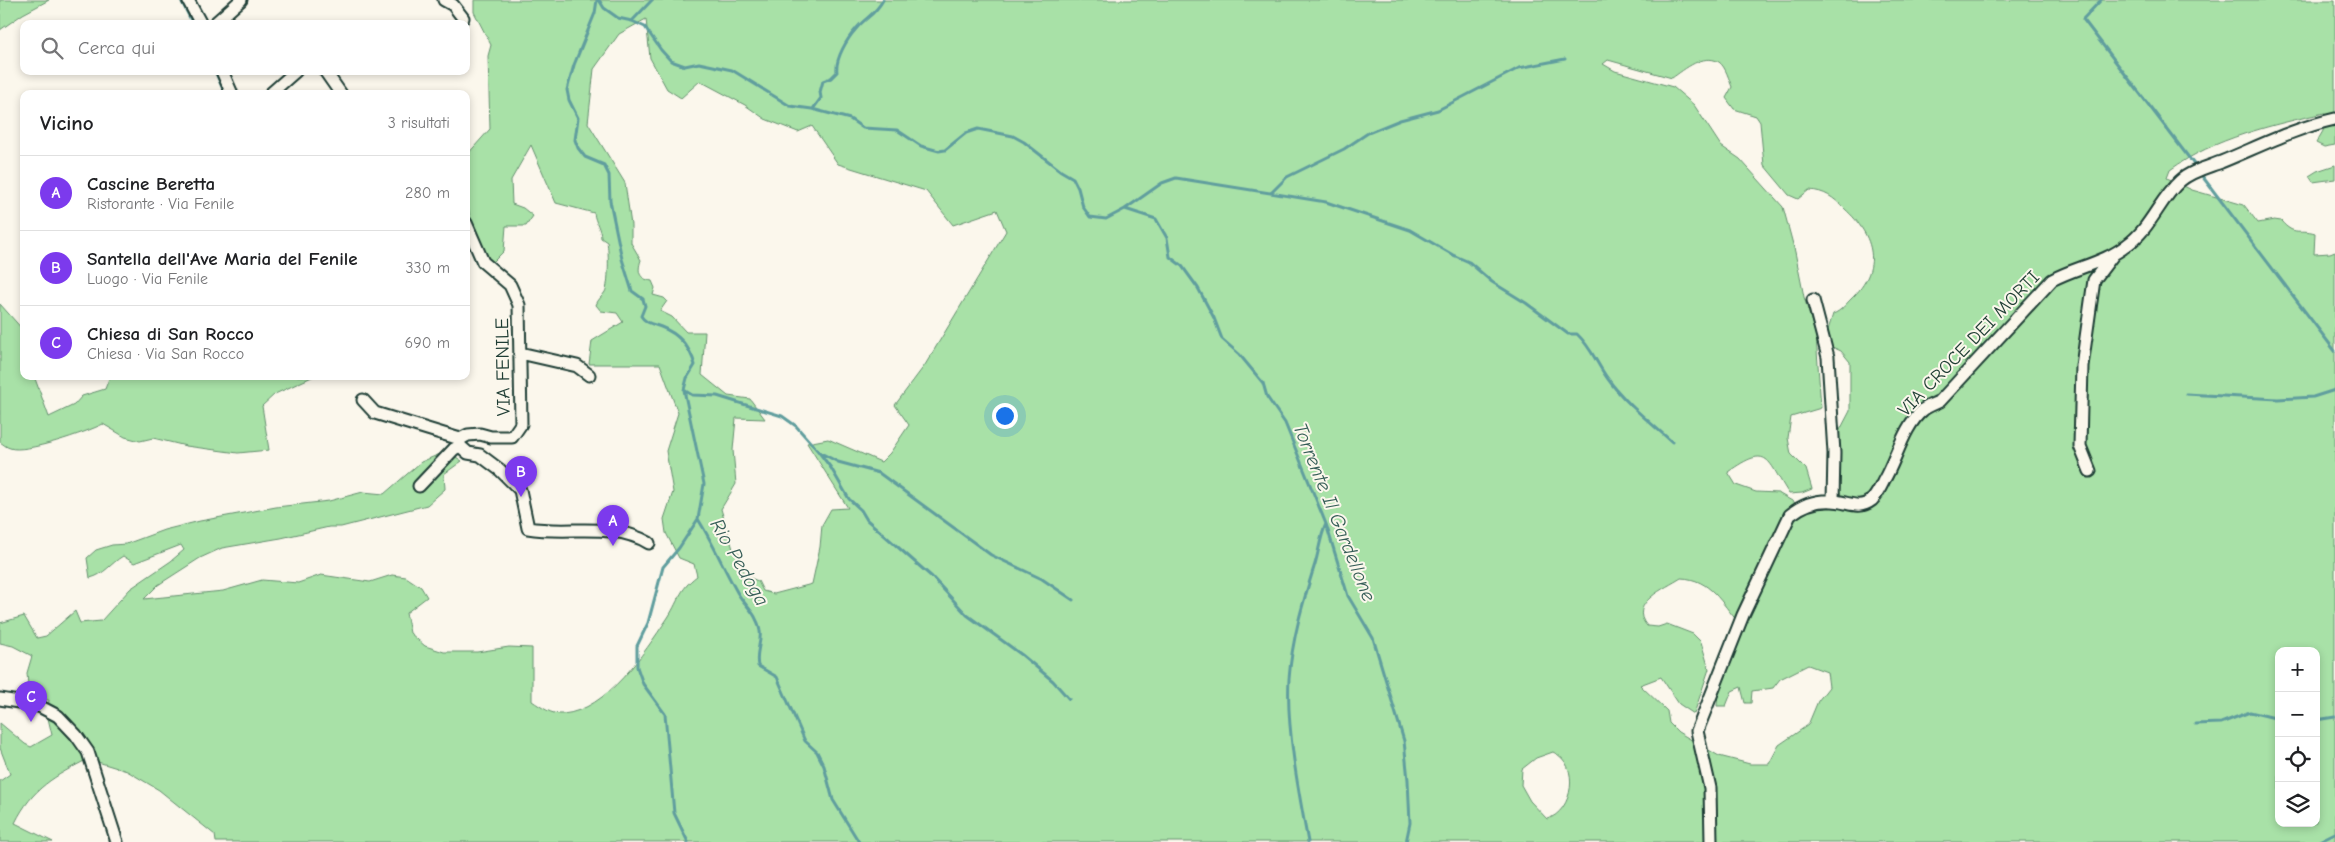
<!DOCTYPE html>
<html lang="it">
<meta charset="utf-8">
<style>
:root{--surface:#fff;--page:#f2f2f2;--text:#202124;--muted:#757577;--line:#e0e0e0;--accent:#7c3aed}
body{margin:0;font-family:"Comic Neue",sans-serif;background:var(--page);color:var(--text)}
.controls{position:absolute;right:15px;bottom:15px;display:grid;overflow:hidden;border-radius:10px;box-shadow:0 2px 8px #0003}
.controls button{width:45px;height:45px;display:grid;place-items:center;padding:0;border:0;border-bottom:1px solid var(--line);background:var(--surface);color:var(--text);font:25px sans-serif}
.you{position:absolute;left:1004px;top:415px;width:18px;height:18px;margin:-12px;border:4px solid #fff;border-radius:50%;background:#1a73e8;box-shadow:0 0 0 8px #1a73e833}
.badge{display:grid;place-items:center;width:32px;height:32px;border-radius:50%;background:var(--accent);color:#fff;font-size:16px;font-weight:700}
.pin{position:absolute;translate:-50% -41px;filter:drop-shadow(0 1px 2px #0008)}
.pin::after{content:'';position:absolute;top:26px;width:18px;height:15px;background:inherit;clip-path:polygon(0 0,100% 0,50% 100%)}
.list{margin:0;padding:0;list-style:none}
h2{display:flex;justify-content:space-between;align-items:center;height:65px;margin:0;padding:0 20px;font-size:21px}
h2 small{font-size:16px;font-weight:400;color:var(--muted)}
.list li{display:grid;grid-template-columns:32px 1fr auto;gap:15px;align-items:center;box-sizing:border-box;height:75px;padding:0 20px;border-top:1px solid var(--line)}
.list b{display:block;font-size:19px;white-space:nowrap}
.list p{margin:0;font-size:16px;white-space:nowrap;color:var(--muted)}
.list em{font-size:16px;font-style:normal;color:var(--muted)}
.icon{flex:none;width:28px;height:28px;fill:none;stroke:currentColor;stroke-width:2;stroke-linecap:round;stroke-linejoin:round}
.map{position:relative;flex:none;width:2335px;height:842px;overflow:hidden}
.search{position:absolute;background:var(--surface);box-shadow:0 2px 8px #0003;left:20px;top:20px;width:450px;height:55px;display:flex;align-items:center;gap:12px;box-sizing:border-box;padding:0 18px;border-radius:10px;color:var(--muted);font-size:19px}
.panel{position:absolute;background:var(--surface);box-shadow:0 2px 8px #0003;left:20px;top:90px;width:450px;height:290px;border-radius:10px}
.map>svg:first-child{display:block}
</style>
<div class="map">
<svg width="2335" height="842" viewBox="0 0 2335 842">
<rect width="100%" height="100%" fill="#fbf7ec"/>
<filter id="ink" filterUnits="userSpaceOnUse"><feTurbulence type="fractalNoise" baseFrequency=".02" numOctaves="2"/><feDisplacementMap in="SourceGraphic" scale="10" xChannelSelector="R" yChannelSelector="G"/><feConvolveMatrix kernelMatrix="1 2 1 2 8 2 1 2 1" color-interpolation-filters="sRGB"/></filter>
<g filter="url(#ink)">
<path fill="#a8e1a7" stroke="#648f6e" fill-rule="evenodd" d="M0,0H49L23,14L0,30Z
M474,0H2335V145L2324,147L2316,143L2323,131L2324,113C2272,125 2214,138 2170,170L2167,178L2192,190L2244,205L2258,223L2274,220L2281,221C2295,237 2299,228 2315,233L2314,254L2330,253L2335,251V842H216L215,835L159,790L127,771L88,759C55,776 32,788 15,823L53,842H0V781L10,774L0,748V723L25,744L31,747L52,735L47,714L49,700L29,698L27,673L32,656L13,646L0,643V623L24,616L37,638L46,636L75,611L80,623L101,621L130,589L171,561L184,550L181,545L134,563L123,556C111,563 104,575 90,578L87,558L96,550L112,545L126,544L164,530L200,521L276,507L329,501L363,492L384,494L421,462L447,451L462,461L444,474L445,489L427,505L341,527H329L281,538L222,548L200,558L158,585L144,599L223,591L262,580L298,583L321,575L370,582L392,575L406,577L421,587L427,597L406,613L410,633L425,646L444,652H477L509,647L532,648V701C541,707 552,715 563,714C607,710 644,653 667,619C678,603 679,589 697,576L694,564L679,558L666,533L664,519L673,492L666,451L678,413L660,364H589L592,341L623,322L617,313L601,311L596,305C598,299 602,297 605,292C609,285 609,251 607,242L601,238C601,229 595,222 594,213L556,203L531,145L511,180L512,204L523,208L533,216L526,226H506L504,251L491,264L473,232L466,195V156L490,129L488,56L491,45L474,12ZM646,19L650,58L667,89L681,98L700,81L745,105L765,119L798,132L812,126L838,164L926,191L953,225L997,210L1006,231L925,365L895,405L909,425L890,453L881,462L828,439L807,443L848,508L831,509L822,525L820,547L812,584L774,594L763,591L758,581L745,576L739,553L733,549L721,509L736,484L733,450L736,418L765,419L750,399L728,396L702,375L705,332H686L672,317L660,311L667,301L664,298L653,295L655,288L652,281C639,279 637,272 641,260L631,243V225L625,183L588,123L594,69L619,34ZM1608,60L1672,78C1685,69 1703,53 1719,62C1726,67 1729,80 1732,87L1726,98L1734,109L1756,116L1760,122L1764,165L1789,195L1798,199L1809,190C1825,191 1833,197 1845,209C1875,236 1883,269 1851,299C1846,304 1841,311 1833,314L1828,330L1830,346L1841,351L1850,362V411L1839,432L1836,453L1838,487L1841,496L1817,504L1808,510L1778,493L1756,492L1736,485L1728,472C1770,442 1767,461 1789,494L1802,493L1812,489L1806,469L1791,454L1788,438L1791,417L1821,408L1816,336L1804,297L1795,252L1783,207L1740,159L1721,146L1694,105L1673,87L1615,71L1603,64ZM1681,578C1711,579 1721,603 1739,623L1718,692L1717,706H1726L1732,691L1741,687L1745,703H1751L1752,691L1773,688L1780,679L1808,665L1827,672L1829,687L1818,701L1808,725L1779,745L1769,764H1750L1719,756L1678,732L1669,723L1667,711L1640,685L1661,677L1679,704L1694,714L1709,669L1701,642L1693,634L1667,624L1658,627L1647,626C1627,603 1666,588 1681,578ZM2279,651H2316V823H2279ZM1553,752C1581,764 1573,812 1547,819L1530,801L1521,785L1522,769L1536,758Z
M2335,165V179L2313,182L2309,176L2317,171Z
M0,304L24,331V376H34L49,417L74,405L82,396L105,389L110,376H314L275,394L262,406L269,450L238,453L186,446L153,438L140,441L125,437L103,424C87,432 25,454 10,448C6,447 3,444 0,442Z"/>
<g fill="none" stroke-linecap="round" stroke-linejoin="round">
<path stroke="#619e9e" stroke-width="3" d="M181,0L193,24
M597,0L595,13L574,65L567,90L569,100L578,118L575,140L578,148L585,157L604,165L609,175L610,201L622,259L632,291L643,299L645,306L641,316C645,323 653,324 661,327C679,334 690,347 695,365L687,378L684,390L704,484L698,519C713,543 723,567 737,592C744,605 758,614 760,631C762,642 755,652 758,666L777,677L805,741L817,752L824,766L833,800L859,842
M599,0L604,8L618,18L632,21L645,27L661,50L671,61L685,66L699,63L732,70L790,106L812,109L850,119L863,128L897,130L921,146L939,151L945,150L966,133L978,129L1013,136L1024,142L1061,171L1073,178L1078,188L1083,207L1090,217L1106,219L1125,209L1156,219L1167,238L1170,257L1182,266L1198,288L1214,318L1222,339L1239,354L1263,383L1267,397L1285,423L1326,524L1348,596L1373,638L1404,741L1408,780L1410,823L1406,842
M2101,0L2083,19L2196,167
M632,21L652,0
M215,71L225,94
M813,109L821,98L820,92L823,81L831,78L837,72C835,59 847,39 856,29C866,17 875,15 883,0
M2199,172L2335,351
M1272,192L1287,177L1344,149L1368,133L1400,120L1438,110L1519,68L1565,59
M1125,209L1162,183L1176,178L1326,202L1410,230L1453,255L1469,262L1492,282L1526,303L1568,334H1577C1591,347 1597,364 1608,379C1625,403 1650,422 1672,442
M684,390L692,395L717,396L782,416L796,426L818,451L831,468L849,499L861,510L867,520L932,577L967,615L1022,655L1053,681L1069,699
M2186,394L2278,399L2313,397L2335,390
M819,452L838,462L879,473L991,555L1042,579L1073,600
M2316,720L2335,717
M2195,724L2221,723L2250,712L2279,719
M688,842L674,813L665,714L643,684L637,667V646L648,623L663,567L679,548L698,519
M1308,842C1299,794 1286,727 1289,679C1292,639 1303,602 1315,564C1319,551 1320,537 1326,524
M2317,842L2335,833"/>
<g stroke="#1f3d34" stroke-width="15">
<path id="minor" d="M188,0L201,24
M444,0L453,5L463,18
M214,24L241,0
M222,71L232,94
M325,71L341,94
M270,94L296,71
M466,223L483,262L510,285L519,305L521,424L512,437H491L480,434L468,435L460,439V446L468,453L480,455L500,470L520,490L528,528C568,535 612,521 649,543
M1813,300L1828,357L1834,453L1833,501
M520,353L577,366L589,375
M363,400L375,413L460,439
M2090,471L2080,446L2082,366L2094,280L2113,255
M419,486L454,449L460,446
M0,699L37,705L58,716L76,735L88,752L117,842
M1711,842L1710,788L1697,731L1743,615L1790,515C1802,505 1816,500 1832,501C1847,501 1858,511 1872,500C1877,495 1881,486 1884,480C1896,460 1904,425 1923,410C1927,406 1935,404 1940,401L2052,280C2076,267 2105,263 2127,245C2151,228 2159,200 2180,181C2191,171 2208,167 2221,162C2260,146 2295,128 2335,119"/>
</g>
<use href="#minor" stroke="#fbf7ec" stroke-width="11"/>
</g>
</g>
<g text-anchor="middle" stroke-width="4" stroke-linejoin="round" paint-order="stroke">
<g font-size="19" fill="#1f3d34" stroke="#fbf7ec">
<text transform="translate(1968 343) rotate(-46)" y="7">VIA CROCE DEI MORTI</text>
<text transform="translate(502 367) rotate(-91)" y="7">VIA FENILE</text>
</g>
<g font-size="20" font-style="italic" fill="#355d57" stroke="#fbf7ec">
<text transform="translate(1335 512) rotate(68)" y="7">Torrente Il Gardellone</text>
<text transform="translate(740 562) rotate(60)" y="7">Rio Pedoga</text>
</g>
</g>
</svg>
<div class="controls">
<button>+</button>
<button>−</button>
<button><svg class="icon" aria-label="locate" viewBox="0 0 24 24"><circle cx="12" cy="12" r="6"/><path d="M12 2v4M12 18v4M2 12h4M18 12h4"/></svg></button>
<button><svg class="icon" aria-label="layers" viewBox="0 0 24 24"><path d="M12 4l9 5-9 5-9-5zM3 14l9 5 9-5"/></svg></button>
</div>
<div class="you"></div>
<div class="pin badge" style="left:613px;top:546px">A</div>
<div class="pin badge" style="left:521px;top:497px">B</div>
<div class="pin badge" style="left:31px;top:722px">C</div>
<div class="search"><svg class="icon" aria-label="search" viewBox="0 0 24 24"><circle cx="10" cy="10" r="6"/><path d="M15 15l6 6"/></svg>Cerca qui</div>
<section class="panel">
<h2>Vicino<small>3 risultati</small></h2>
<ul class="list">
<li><span class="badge">A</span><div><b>Cascine Beretta</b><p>Ristorante · Via Fenile</p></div><em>280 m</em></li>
<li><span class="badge">B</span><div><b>Santella dell'Ave Maria del Fenile</b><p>Luogo · Via Fenile</p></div><em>330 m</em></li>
<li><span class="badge">C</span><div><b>Chiesa di San Rocco</b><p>Chiesa · Via San Rocco</p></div><em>690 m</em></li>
</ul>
</section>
</div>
